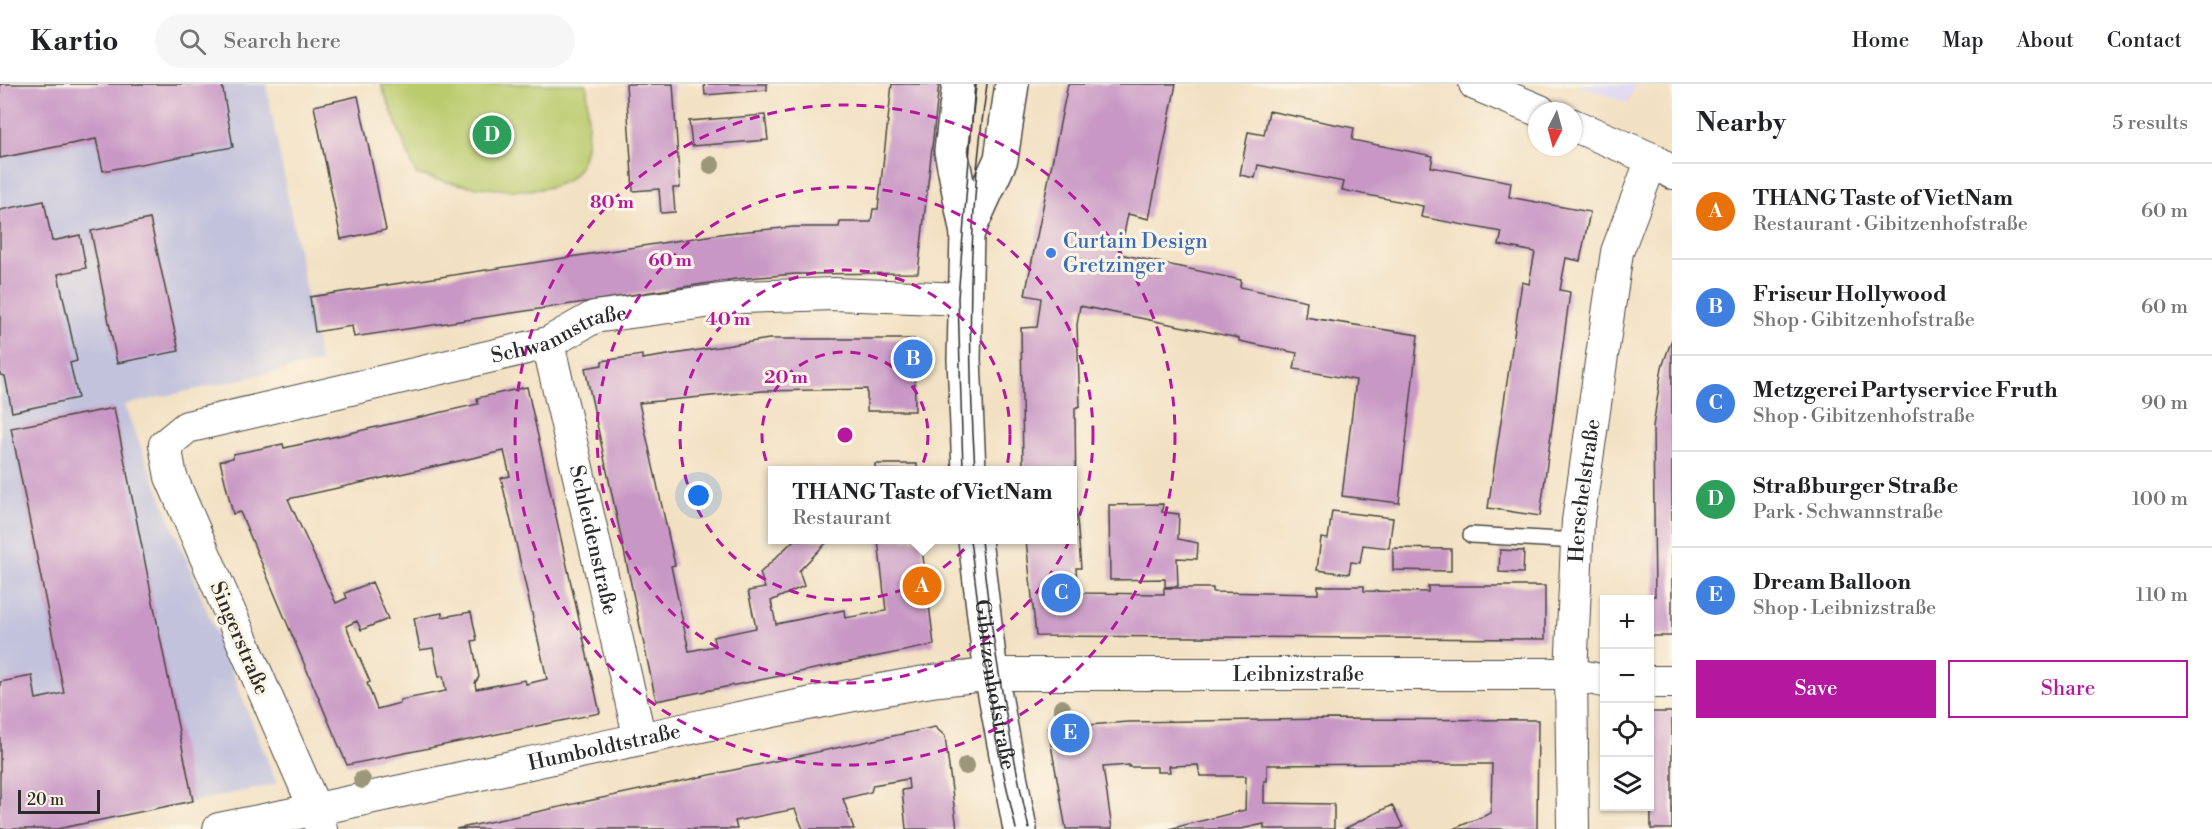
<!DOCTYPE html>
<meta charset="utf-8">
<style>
:root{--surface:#fff;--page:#f6f6f6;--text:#202124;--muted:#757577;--line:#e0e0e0;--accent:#b5179e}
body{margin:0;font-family:"Libre Bodoni",serif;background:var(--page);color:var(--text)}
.controls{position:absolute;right:18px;bottom:18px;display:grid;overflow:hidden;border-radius:0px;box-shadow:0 2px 4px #0004}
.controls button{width:54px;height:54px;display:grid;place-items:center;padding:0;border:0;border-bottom:2px solid var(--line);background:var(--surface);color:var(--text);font:30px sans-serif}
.compass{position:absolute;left:1528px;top:18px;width:54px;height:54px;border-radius:50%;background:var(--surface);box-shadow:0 2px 4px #0004;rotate:186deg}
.scale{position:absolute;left:18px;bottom:15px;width:82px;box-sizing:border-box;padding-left:6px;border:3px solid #2b2b2b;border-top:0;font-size:16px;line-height:21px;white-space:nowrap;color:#2b2b2b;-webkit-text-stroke:4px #fcf5e5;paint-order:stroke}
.you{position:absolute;left:699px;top:412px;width:21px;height:21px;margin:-15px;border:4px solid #fff;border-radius:50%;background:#1a73e8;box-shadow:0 0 0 9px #1a73e833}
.badge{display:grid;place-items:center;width:39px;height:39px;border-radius:50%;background:var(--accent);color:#fff;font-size:20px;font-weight:700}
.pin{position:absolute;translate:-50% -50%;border:3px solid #fff;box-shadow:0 2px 6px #0006}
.popup{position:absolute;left:768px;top:382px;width:309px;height:78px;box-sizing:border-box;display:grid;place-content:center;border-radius:0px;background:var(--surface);filter:drop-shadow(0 2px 4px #0005);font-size:20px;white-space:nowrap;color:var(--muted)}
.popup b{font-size:22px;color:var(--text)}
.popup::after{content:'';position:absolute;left:50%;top:100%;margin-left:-12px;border:12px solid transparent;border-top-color:var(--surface)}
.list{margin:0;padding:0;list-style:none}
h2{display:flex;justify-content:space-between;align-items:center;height:78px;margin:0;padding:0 24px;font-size:26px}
h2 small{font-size:20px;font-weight:400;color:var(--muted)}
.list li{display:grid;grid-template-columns:39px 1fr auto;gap:18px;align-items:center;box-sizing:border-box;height:96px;padding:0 24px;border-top:2px solid var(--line)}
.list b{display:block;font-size:22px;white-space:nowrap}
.list p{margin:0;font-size:20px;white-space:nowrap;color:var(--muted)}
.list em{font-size:20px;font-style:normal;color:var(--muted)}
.actions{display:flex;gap:12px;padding:18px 24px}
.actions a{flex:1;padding:14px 0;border:2px solid var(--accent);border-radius:0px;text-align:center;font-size:21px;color:var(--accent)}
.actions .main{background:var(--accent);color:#fff}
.icon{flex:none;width:33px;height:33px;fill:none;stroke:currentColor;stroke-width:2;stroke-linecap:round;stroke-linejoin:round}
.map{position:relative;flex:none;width:1672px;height:745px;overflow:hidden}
header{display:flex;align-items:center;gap:36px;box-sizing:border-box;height:84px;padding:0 30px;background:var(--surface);border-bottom:2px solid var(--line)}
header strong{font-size:28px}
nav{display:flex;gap:33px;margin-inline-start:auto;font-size:21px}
.search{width:420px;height:54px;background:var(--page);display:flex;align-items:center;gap:15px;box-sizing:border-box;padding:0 21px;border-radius:33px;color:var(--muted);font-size:22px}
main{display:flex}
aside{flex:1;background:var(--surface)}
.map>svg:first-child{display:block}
</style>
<header>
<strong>Kartio</strong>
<div class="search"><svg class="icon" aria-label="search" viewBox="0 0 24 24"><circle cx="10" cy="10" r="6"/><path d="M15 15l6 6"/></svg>Search here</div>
<nav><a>Home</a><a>Map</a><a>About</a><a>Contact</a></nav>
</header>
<main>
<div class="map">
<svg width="1672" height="745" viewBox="0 0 1672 745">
<rect width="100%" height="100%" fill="#fcf5e5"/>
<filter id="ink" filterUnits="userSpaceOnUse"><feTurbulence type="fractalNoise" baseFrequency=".0167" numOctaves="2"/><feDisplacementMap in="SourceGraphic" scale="12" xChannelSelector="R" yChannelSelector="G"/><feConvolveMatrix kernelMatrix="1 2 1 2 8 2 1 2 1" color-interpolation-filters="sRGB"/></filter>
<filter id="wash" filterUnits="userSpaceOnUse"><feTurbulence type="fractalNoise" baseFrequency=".008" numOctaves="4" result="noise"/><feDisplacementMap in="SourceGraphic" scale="24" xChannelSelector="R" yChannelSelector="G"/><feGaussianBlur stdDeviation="1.35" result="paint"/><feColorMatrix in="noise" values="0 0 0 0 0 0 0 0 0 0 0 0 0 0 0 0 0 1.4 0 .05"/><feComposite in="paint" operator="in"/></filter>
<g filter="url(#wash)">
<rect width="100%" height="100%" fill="#f2e0c2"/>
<path fill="#dcd6f6" d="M1576,0H1635L1628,19Z"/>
<path fill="#c2c2dc" d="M0,0H266L320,278L124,321L277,700L64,745H0Z"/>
<path fill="#bacb6d" stroke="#727b4c" stroke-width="1.5" d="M381,0H587C587,26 592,65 577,87C553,122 450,100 416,90Z"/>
<g id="blocks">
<path fill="#c897c5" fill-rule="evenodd" d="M0,0H222L233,63L103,87L96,55L0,74Z
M626,0H673L680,104H673L675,128L661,129L659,105L633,107Z
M704,0H767V6L705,11Z
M892,0H939L918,189L795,190L736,195L354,253L352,242L315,248L310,213L727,149L794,143H839L840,138H871L873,125H878Z
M1068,0H1176L1149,135L1128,130L1120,170L1241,196L1240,203L1307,217L1305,233L1418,251L1399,419L1342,412L1356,296L1294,285L1297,269L1239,257V254L1080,222L1077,241L1080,322L1075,324L1076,423L1081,484H1076L1078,509L1164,510V504H1213V508L1318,510V502H1364V507L1428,508V502H1545V555L1036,552L1026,456H1072V387L1023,386L1021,244L1037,243L1041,214L1025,211Z
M358,12L386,146L341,155L314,22Z
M1269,27L1354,44L1352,56L1433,72L1431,83L1511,98L1509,113L1590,128L1580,177L1566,174L1560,206L1570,208L1540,432L1488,424L1522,198L1529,200L1535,168L1499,161L1502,148L1421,133L1423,122L1342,106L1344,98L1258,81L1255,94L1240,91L1248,48L1264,51Z
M765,31L768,56L692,62L689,37Z
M44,117L52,157L80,151L86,184L58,190L77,277L70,279L78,314L12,328L5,292L0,291V126Z
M150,135L179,267L117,279L91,147Z
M769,255H914L915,327H867V305L763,307L639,319L675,481L671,482L689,567L715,562L713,553L756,544L748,507L765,504L760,489L794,456H829L799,487L804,502L771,517L776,540L844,526L845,534L886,527L878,456H921L934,561L656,617L585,284L602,281V277L642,271V275Z
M1672,255V552H1650L1651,512H1655L1653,343L1662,283Z
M527,303L600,629L347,681L240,428L233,430L220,377L233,374V370L283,360L284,364L478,320L477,314ZM504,367L510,392L501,394L547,595L526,600L525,596L476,605L475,599L479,593L472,557L477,556L471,528L442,533V529L414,534L420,566L433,564L439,593L443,592L446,607L400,616V619L377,625L367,599L370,598L346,542L357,537L361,546L388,535L372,498L345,509L347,514L336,519L288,415Z
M114,324L193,717L57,745H0V598L32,592L36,615L64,609L11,344Z
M875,380H917V386H875Z
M1163,420L1162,428L1179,430L1178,455L1198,459L1197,475L1177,474L1178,502L1165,503V495L1110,496L1109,421Z
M1332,427L1393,434L1389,464L1363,461L1360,479L1351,478L1349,490L1317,486L1321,454L1328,455Z
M1393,464L1451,465V487L1393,486Z
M1500,466L1524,467L1523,489L1499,488Z
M1650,628H1672V745H1651Z
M1330,635L1538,636L1537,745H1453L1491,729L1492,680H1396L1267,681V697H1264V719L1334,720V745H1264V740L1241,745H1169L1245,726L1246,692H1200L1198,681L1169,682L1170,688H1157V683H1129V681L1103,683L1112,745H1066L1048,644L1128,638Z
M935,643L945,652L957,745H906L902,706L909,705L908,695L873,701L871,708L843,715L854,745H803L795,725L735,737L737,745H456Z
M1392,721L1403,743L1399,745H1344Z"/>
</g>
</g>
<g filter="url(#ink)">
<use href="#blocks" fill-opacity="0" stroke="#494642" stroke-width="1.5"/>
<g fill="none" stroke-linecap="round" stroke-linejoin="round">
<g stroke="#494642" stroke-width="18">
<path id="service" d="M1471,451L1577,457"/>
</g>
<g stroke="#494642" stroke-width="34">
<g id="minor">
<path d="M1475,0L1540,27"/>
<path d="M1573,41L1652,75L1672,89"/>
<path id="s1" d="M548,259L640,655"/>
<path d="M1650,598H1672"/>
<path id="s2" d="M219,745C453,699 684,641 919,599C942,595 967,594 991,590H1571L1604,597"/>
<path id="s3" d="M321,745L316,727L171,393L165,361L187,343L548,259L594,233L743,213L834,210L965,215"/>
<path id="s4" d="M1573,745L1571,590L1578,437L1617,168L1652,75"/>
</g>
</g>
<g stroke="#494642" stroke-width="36">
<g id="secondary">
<path d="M959,0L951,67L967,150L964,275L969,386"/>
<path d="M967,150L1001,75L1012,0"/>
<path id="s5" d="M975,456L991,590L1020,745"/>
</g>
</g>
<use href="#service" stroke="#fff" stroke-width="15"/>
<use href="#minor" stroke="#fff" stroke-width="32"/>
<use href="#secondary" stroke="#fff" stroke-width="33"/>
<path stroke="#2b2b2b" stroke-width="1.5" d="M963,386L958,214L975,0
M975,386C967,257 968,129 987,0
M970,456L994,646L1016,745
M981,456C991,554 1008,649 1029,745"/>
</g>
<g fill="#9c977a">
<circle cx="711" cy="81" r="9"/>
<circle cx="1062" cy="624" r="9"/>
<circle cx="966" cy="682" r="9"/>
<circle cx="362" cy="696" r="9"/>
</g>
</g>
<g fill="none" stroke="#b5179e" stroke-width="3" stroke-dasharray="10 8">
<circle cx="845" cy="351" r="83"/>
<circle cx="845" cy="351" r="165"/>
<circle cx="845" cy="351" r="248"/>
<circle cx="845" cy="351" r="330"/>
</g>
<circle fill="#3f7fe0" stroke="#fcf5e5" stroke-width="2" cx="1051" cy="169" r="6"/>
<g text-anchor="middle" stroke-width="6" stroke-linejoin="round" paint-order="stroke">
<g font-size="21" fill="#366cbe" stroke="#fcf5e5" text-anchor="start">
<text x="1063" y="164">Curtain Design<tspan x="1063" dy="24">Gretzinger</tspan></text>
</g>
<g font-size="21" fill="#2b2b2b" stroke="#fcf5e5">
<text dy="7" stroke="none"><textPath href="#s3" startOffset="828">Schwannstraße</textPath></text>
<text dy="7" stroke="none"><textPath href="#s4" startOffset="339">Herschelstraße</textPath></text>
<text dy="7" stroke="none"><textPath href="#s1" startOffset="202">Schleidenstraße</textPath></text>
<text transform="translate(240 554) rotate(67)" y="7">Singerstraße</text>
<text dy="7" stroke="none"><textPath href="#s2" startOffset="1095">Leibnizstraße</textPath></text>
<text dy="7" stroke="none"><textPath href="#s5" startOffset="146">Gibitzenhofstraße</textPath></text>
<text dy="7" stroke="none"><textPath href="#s2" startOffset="394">Humboldtstraße</textPath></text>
</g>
</g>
<circle cx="845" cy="351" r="9" fill="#b5179e" stroke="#fcf5e5" stroke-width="3"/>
<g font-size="18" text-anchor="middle" font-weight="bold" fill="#b5179e" stroke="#fcf5e5" stroke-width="6" stroke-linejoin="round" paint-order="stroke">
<text x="612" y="124">80 m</text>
<text x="670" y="182">60 m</text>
<text x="728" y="241">40 m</text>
<text x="786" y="299">20 m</text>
</g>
</svg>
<div class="controls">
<button>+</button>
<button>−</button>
<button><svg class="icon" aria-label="locate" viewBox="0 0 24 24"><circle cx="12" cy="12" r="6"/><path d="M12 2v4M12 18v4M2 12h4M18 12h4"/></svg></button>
<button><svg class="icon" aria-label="layers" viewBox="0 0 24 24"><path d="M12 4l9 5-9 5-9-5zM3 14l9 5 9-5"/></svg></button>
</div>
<svg class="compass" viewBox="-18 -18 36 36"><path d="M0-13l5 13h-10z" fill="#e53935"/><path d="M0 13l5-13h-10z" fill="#757577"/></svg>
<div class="scale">20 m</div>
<div class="you"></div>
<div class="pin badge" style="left:922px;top:502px;background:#e8710a">A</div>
<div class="popup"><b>THANG Taste of VietNam</b>Restaurant</div>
<div class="pin badge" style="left:913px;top:275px;background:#3f7fe0">B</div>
<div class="pin badge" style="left:1061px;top:509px;background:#3f7fe0">C</div>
<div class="pin badge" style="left:492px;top:51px;background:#2e9e5b">D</div>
<div class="pin badge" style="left:1070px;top:649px;background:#3f7fe0">E</div>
</div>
<aside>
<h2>Nearby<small>5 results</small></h2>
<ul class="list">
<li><span class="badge" style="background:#e8710a">A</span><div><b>THANG Taste of VietNam</b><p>Restaurant · Gibitzenhofstraße</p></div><em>60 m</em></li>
<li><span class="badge" style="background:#3f7fe0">B</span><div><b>Friseur Hollywood</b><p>Shop · Gibitzenhofstraße</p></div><em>60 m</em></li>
<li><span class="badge" style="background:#3f7fe0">C</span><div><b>Metzgerei Partyservice Fruth</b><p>Shop · Gibitzenhofstraße</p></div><em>90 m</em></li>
<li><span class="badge" style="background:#2e9e5b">D</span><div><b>Straßburger Straße</b><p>Park · Schwannstraße</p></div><em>100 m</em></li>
<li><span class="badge" style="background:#3f7fe0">E</span><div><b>Dream Balloon</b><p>Shop · Leibnizstraße</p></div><em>110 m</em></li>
</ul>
<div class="actions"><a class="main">Save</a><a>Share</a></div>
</aside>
</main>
